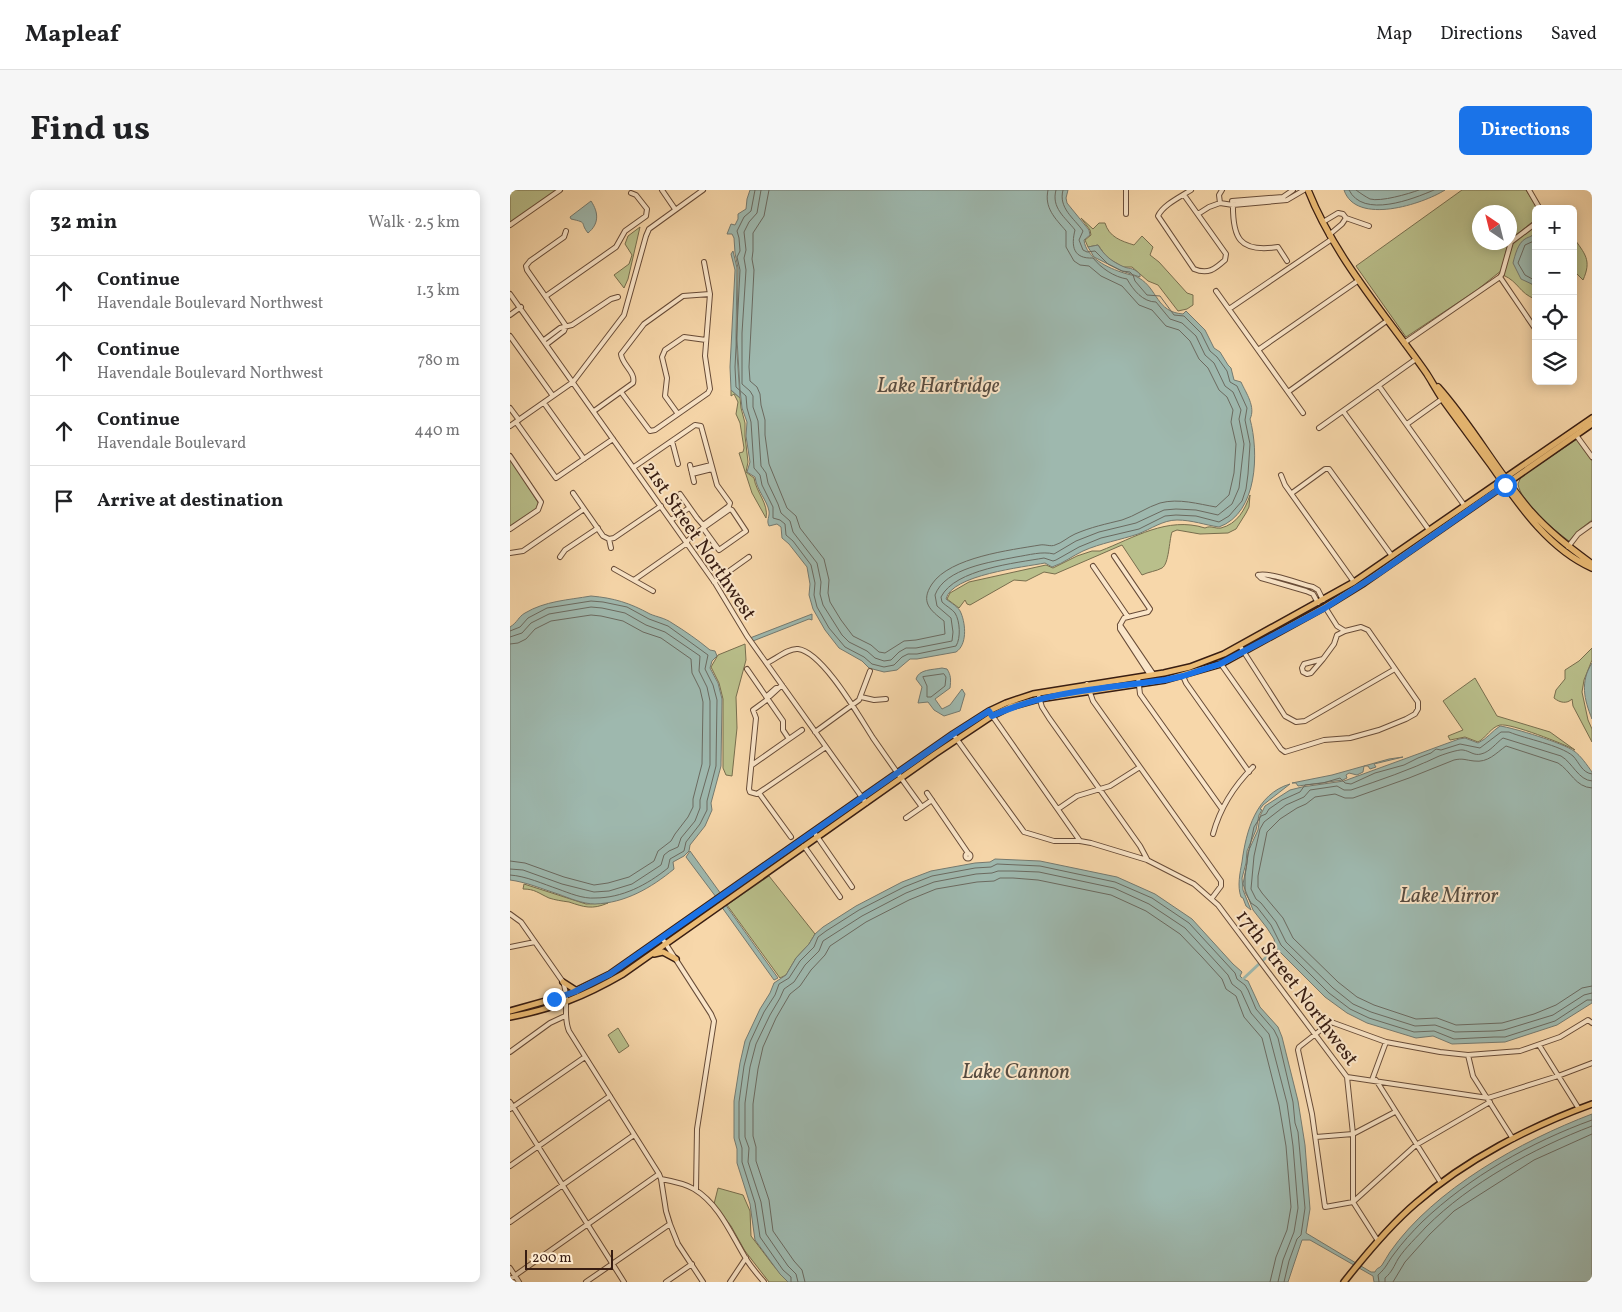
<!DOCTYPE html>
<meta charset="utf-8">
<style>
:root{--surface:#fff;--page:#f6f6f6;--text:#202124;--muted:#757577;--line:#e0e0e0;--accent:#1a73e8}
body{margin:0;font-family:Vollkorn,serif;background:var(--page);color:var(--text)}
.controls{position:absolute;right:15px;top:15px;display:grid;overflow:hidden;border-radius:8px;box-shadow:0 2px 12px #0003}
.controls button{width:45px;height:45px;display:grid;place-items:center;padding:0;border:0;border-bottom:1px solid var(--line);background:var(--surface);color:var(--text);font:25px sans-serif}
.compass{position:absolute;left:962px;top:15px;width:45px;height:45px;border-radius:50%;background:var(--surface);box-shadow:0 2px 12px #0003;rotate:325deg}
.scale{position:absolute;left:15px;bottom:12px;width:88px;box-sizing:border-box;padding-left:5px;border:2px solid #381d12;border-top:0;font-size:14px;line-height:18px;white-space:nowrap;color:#381d12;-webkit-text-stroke:4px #fae5c8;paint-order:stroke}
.stop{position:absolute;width:15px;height:15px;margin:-11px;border:4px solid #1a73e8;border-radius:50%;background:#fff}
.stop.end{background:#1a73e8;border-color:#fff;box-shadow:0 1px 5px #0008}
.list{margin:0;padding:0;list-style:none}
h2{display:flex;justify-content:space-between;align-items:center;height:65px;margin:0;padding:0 20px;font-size:21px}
h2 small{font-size:16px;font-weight:400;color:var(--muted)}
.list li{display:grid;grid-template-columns:32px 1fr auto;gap:15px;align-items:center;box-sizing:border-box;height:70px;padding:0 20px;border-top:1px solid var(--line)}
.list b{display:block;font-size:19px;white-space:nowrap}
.list p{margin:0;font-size:16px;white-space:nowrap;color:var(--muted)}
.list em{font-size:16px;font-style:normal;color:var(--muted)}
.icon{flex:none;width:28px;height:28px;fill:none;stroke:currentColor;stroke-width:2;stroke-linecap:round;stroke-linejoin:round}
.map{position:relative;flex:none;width:1082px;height:1092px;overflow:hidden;border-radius:8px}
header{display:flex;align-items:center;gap:30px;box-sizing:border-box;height:70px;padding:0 25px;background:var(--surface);border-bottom:1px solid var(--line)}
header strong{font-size:24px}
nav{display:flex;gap:28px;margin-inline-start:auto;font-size:18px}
.intro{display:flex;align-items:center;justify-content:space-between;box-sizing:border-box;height:120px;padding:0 30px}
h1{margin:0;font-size:35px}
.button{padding:12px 22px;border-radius:8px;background:var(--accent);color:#fff;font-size:18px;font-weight:700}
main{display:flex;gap:30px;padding:0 30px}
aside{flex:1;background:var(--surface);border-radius:8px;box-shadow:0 2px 12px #0003}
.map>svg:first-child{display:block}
</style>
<header>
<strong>Mapleaf</strong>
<nav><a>Map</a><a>Directions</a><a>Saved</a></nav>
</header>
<div class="intro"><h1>Find us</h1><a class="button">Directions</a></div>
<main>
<aside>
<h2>32 min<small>Walk · 2.5 km</small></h2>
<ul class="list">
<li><svg class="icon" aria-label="ahead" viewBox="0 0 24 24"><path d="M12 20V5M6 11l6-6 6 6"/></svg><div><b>Continue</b><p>Havendale Boulevard Northwest</p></div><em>1.3 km</em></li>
<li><svg class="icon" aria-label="ahead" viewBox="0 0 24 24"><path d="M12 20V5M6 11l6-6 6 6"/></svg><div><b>Continue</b><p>Havendale Boulevard Northwest</p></div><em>780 m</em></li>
<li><svg class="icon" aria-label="ahead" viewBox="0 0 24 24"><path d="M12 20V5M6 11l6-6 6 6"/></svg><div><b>Continue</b><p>Havendale Boulevard</p></div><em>440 m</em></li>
<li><svg class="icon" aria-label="arrive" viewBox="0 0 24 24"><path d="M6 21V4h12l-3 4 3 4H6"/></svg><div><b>Arrive at destination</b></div></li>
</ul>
</aside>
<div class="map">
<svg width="1082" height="1092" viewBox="0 0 1082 1092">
<rect width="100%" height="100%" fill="#f7d7aa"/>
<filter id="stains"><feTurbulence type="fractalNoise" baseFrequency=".004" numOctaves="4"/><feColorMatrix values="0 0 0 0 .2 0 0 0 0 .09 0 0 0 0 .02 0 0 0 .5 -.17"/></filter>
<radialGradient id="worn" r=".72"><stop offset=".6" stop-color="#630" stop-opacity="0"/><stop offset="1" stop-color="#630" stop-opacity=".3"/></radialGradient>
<path fill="#b9bf8b" stroke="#786e4e" d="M0,0H48L0,33Z
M952,0H1016L1028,19H1026V29L1000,50L999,22H969V52L998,53L992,80L967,100L896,147L846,76Z
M571,28L583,39L589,33H595C599,47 611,51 624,55L632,46L643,57L640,65L649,72L677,103L683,105V115L677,119L668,121L648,95L638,91L622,77H613L601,70L595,65L588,55L578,57L575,50L581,45L580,40Z
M1026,36C1026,51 1012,45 1007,62L1023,96H1026L1025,109C1009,103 1009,92 993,85L1003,53Z
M130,37L118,89L114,98L104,85L119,74L122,65L115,54L118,46Z
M1063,47C1075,64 1082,70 1073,90L1063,80Z
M221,200L230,208L231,218L235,233V246L238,272L236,282L244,288C246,302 259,314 256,328L242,303L229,263L233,262L234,258L230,233L226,224L228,212L224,204L221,206Z
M1067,249L1082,271V330L1069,340L1059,351C1045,341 1010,311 1008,294L1011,287Z
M0,268L29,314L26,319L0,338Z
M740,305L739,317L736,323L726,339L718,343L690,344L667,340L662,342C659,351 659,374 652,378C647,381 638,382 632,385L612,355L545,384L534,382L516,391L504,390L460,415L457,414L455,410L449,418L437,409L440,403L459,392L536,375L543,378L567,366L582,361H590C624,348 657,326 695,338C701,335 705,339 711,338C727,334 735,320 740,305Z
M235,454L236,470L226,507L227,538L222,586L216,585L213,578V509L209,493L201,477L208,465Z
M1082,458V470L1074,490L1072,502L1078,530L1082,539V552L1063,516L1062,509C1057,514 1050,513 1044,508L1046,500L1055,489V480L1069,471Z
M965,488L987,526L1040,542L1065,560C1054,554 1001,533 990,535C981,537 976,548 968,552L955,547L940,550L938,546L953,540L933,511Z
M259,686L305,744L299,754L286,768L276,785L270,788L217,715Z
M14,694L76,714L98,713C82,720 74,717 59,712C52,711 45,710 39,708C28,703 25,699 13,699Z
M108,838L119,856L109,863L98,845Z
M208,998L233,1005L240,1021L241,1046L263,1075L278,1092H259L235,1061L221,1036L204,1014Z"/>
<path fill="#9eb8ae" stroke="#757a70" d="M240,0H558L556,8L557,13L579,40L580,45L574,50C576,68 598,78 614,83C619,85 625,85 629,88C648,99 646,122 673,124L676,121L695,140L704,158L710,162L718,175L721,178L724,190L731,192C736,203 746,217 740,229C749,262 748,323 709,337C695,335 682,330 667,330C653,330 641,339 628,344C610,350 591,353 573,361C562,366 554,373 542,377L535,373C514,377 441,385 436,409C441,413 449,417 451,423C456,435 457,455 446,462L407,469H400L387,480L374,482L359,478L352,471L329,458L315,440L303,419L299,405L300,394L297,377L279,354L272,348L271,337L267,334L259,336C256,330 260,327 259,321C257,310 247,301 245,287L237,282L240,272L236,246L237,232L232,218L230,199L227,149L228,78L225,63L224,48L222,44H217L221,34L225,35L228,29V24L236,19L237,9Z
M834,0H935C913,14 846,36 834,0Z
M81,11C89,23 89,34 78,43C69,32 79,33 61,29L60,27Z
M1026,42V96L1011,89L1003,73C1005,65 1008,53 1015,49C1020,46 1022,47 1026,42Z
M588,55C594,65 601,71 612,76C620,80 621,76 630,84V87L612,81L584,67L578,57Z
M223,61L227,78L226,148L230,208L221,200L220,177L225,80L221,64Z
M81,406C104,408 120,413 140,424C147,427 155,428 162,433C175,441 188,450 200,460L205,461L207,466L202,471L200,478L208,493L212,509L211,576L201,613L202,620L195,636L180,655L179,661L174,666L163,672L164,679C141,698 115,713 85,714C73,714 59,708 48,704C32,699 16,692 0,690V437C8,432 8,427 15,423C35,411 58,410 81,406Z
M302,424V430L299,429L243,451L240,448Z
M1082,473V529C1074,509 1070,492 1082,473Z
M432,478L437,479C441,485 441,490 440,498L425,509L432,519L440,515L452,499L455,504L450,521L434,526L424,520L418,512L408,513L412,497L406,489C409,479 422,480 432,478Z
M990,536C1004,538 1053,553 1064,561C1071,566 1077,575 1082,582V813L1047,835L995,852L942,854L923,846L906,848L857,833L837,823L815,807L766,758L764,749L757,738L743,720L733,694L737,673L738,662L748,640L750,626L755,616L780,600L792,597L834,591L949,549L955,548L968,553C977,549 982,541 990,536Z
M893,567L864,574L866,577L860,579L858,576H854L853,582L847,585L839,583L836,585L837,588L833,590L788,596L786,593H782L822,585L879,569Z
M780,594L753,615L750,619L752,620L749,625L746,640L737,661L736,673L732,688L733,700L741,720L736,716L733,708L731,707C727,696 730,683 732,672C736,641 746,604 780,594Z
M180,661L211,704L206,707L176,667Z
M485,669L530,671L607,687L645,704L682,729L723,774L732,782L730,786L733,789L738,791L750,817L768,837L772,847L788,911L795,955L800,1019L796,1043L861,1082H865C867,1077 869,1079 872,1075C875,1071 877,1066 880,1062C924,999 1011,951 1082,924V1092H864L863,1086L800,1050H792L778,1092H278L270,1084L245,1050L240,1014L227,973V959L224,948V911L230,873L235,851L250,819L260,803L264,793L276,785L286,768L299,754L305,744L313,737L346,716L392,692L421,681L465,673L480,672Z
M215,714L268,788L264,790L211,716Z"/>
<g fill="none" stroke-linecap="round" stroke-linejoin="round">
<path stroke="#6b6a60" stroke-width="1" d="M245,0L241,21L234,27L227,41L229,48L230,61L227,67L230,80L225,177L226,197L236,206L237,218L241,232L244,278L250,285L252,295L263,317V328L270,330L275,334L276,345L283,351L301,375L305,393L304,405L307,417L319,438L335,457L354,467L362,474L374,477L384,475L392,467L398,464H407L446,456C451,448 450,431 445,423C442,419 436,416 432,412L431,407C445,379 506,373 534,368L543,371L546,370L569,357L591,348L629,339L655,326L666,325L686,326L709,332L719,326L732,311L736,299L738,284L740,254L735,230L737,218L727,196L720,192L717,181L707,167L700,161L691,143L674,126L664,125L650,106L637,105L625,91L623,85L620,82L612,81L598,74L585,61L577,62L573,60L569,50L573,41C564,28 548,18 553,0
M251,0L247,23L239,32L234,42L236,60L234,68L236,80L232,143V194L240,201L243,206V217L248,231L251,276L256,283L258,293L268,314L271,323L280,331L283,342L307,373L311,392L310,404L313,415L332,445L339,452L357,461L365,468L374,471L381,470L389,462L396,458H406L442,451L443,442L441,428L427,416L425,405C435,378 481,372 506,367C519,365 532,361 544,364L566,351L589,342L626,333L654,320L666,319L686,320L708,325L722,314L729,298L734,254L729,229L731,220L723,202L715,196L704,173L695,165L686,146L672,133L660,129L646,112C633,112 623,100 617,89C604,87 591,78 583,68C563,69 561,56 565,40C555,27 541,18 546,0
M259,0L254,26L243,43V61L242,69L244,80L239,177L240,191L247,197L250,204L251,215L255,230V245L259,274L277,318L286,326L290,338L314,369L319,390L318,403L320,412L331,430L343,446L361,455L369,462L375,463L394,451L406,450L435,444L434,431C420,420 410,412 422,394C440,367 501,360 530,355C535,354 541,357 545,355C552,353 558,347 565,344C581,337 596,334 612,330C625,326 637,317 650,313C669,308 688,314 706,317L719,305L724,283L726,254L721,232L723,220L717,207L709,200L698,178L689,169L680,151L669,140L656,136L642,120L629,115L612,96L591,86L579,76L570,75L564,71L556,57V41C545,28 534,18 538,0
M839,0C853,29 903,9 924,0
M846,0C850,3 856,7 860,9C871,12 898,4 909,0
M1026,50L1015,55L1008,73L1015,85L1026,91
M0,441L10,437L18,428L37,418L81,411L93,412L117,417L139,429L158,436L198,465L195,479L203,495L207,510L206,576L197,611V620L190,634L176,652L174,661L160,669L158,678C137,695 112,708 85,708C73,709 59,703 48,699C33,694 16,686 0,685
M0,447L12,443L21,433L39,424L81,417L92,418L115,423L136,435L155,442L190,466L189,481L197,497L200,511V575L190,610V618L185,631L171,648L168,657L159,661L154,665L151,675L122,694L99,701L84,702L52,694L13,680L0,679
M0,454L8,453L16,449L25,439L41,431L81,425L91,426L113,431L133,442L151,448L181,469L182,483L190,499L193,512L192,574L183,609V617L178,627L165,644L161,651L148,661L144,671L119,687L98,693L84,695L54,687L15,673L0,671
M434,484L436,487L435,496L421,507H417V496L413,487Z
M1082,584C1072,583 1069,572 1063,566C1050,555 1016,549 999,542H991L970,558L950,554L931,560L926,559L921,563L908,568L894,575L865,583L841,594L835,593L830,588L813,593L795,595L790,602L772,610L759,619L756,624L751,626L744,637L738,665L735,686V702L741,713L747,717L761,735L771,755L819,803L840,819L859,828L904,842L924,841L944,849L984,847H995L1045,831L1077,810H1082
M1082,591C1068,590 1063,573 1051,566L993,548C986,553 980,562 971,564C964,566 960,561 953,560C949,559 931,565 927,567C900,580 870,590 841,600H834L827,596L800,600L794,607L776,615L754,632L750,639L744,666L741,699L746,709L751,713L766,732L776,752L823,798L843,814L861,822L905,836L925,835L945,842L984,841L994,840L1043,825L1074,805L1082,803
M1082,598C1065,597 1061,581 1048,573L996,556C986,563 978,573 964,571C955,570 953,568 944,570L899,588L843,608H835L825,604L805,607L796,614L787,618L770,629L757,642L748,686V697L752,703L773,728L783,748L828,792L847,807L864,815L906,829L927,828L946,835L992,833L1024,824L1046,815L1072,798L1082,796
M281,1092V1087L273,1080L250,1047L245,1013L232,972V958L229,948V912L234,876L240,852L254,822L265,805L269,794L279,788L290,771L304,757L308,747L316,741L349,720L394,697L422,686L465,678L481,677L487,674L530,676L605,692L642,708L679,733L725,783L727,789L735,795L738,800L746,819L764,840L768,848L783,912L785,933L788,942L795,1018L791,1045L787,1049L779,1071L774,1092
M288,1092L286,1084L278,1076L256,1044L251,1012L238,972L239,958L235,947V913L240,877L246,854L260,825L270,808L274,799L284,792L295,775L309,761L313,751L352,726L396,703L424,692L466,684L482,683L488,681H503L529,682L604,698L639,714L675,738L697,762L718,785L722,794L731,801L741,823L759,844L777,913L783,956L788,1018L784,1042L773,1070L768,1092
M295,1092L292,1080L284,1071L263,1041L259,1010L246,971V957L243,946V914L248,879L253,857L266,828L280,804L290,796L301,780L315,765L320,756L356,732L399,710L426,699L467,692L484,691L490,688H503L528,690L601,705L636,721L670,744L692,767L712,789L716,799L726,806L734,827L752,848L769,915L776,956L781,1017L777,1040L766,1067L760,1092
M869,1092L868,1085C877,1077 877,1073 884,1064C892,1053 902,1042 912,1032C959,987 1021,952 1082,930
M875,1092V1088C882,1082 884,1076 888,1069C895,1058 907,1047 916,1037C960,993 1024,958 1082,936
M883,1092L895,1072L920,1044L944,1021L1024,970L1082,944"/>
<path stroke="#9eb8ae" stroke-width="3" d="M733,789L766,758"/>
<g stroke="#684c38" stroke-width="6">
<path id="minor" d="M152,0L165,19
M616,0V24
M1019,0L1030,19
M674,5L716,64L715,70C705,79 698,85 684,79L648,26C653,15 670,7 681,0
M722,11L773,7L783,0
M723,11C722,48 729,63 768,57L777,71
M710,13L709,5L712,0
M688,24L699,17L710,13L723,15L777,10L794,0
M836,28L859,36
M813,32L828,23L833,24L836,28L832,34L819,45
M0,35L50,0
M990,87L1026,140
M706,101L793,223
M0,104L205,393L237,446L356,613
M36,106L106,57L115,41L136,26L137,19L126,5L121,3
M719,119L822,49
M0,125L11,117
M56,136L17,80L16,76L20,71L54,47L56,41
M0,146L43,206
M34,150L50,138L62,135L101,109L108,107
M894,153L990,87L992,84L1001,52L1026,33
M37,154L54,141L56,136
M748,160L849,90
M869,196L954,315
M111,202L140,241L145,240L198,203L200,199L195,166L200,104L194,72
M778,202L878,130
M34,213L74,269
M0,218L9,230
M84,221L123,193C126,182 112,175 111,164L134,134L173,106L200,104
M833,221L919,340
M168,224L155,206L157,188L152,167L155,160L174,147L196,150
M6,232L46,288L103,249
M897,234L932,209
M0,236L63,192L114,125L136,46L139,39L193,0
M809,238L906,169
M1066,245L1082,267
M162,251L168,274
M0,266L31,312L28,320L0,339
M180,275L184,292
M124,277L185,235L191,236L207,295L220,313L219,316L193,335L187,328L170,304
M181,280L201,275
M182,284L202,279
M771,285L775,295L844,392
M63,303L93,346L99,349L104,348L151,316
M782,303L815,279H819L882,366
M220,319L222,320L236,341L209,360L193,338Z
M161,330L179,318
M99,349L101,358
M176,352L193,338
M1058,357L1068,344L1082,334
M0,363L13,361L74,319
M604,366L640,419L638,422L614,428L610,435
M50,367L55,360L88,338
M583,376L618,427
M104,379L143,401
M748,385C760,382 790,394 803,397L808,400L813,410
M748,385L751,388L796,401L803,404L808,413
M124,390L177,353
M204,392L239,367
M610,435L644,485
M610,435V439L640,485
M730,456L775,526L786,532L795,531L885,479
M813,469L794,474L792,478L793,482L797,484L801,483L813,469L824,454L827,445L835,441
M257,473C266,469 278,458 288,459C313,462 350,528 363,548C379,571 395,594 412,617
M711,474L771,559L775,562L814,550L840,548L869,540L896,529L905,524L908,519V512L858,440L851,437L835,441L827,436L815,417
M237,479L273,531V540L279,549L292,540
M673,486L676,493L739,582
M628,487L630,504L712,619
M577,494L583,511L711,691V696L702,708
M257,506L266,498H268
M258,506H260L272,495
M351,507L364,510L376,509
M529,507L532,517L539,528L630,656L637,669
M258,509L243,520L246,528L239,599L240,602L247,604L316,557
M481,524L570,651
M305,542L349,510L360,481
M443,544L514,642L544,651H570L581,653L637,670L684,694L708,715L837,887L843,944V1012L868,1051
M242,575L279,549
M249,603L281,647
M417,603L458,663
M548,619L567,606L600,596L630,577
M396,628L422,610
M703,644C710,618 724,596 743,577
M306,645L342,697
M294,656L330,707
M455.5 666a2.5 2.5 0 1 1 5 0a2.5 2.5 0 1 1-5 0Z
M0,724L11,732L53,792C60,808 52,824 59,841L149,984L151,989L156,1021L160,1034L168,1054L193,1092
M152,748L201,824L204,831L187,939L186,1000
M0,757L25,752
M1029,855L1069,919
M0,862L40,833L55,826
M958,865L963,886L1003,949
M837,887L978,908L1048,886L1082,873
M862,890L876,852
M866,890L931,993
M0,912L114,1092
M980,912L906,955L843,1012L815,1017L802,924L788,860L789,857L821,832L876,852L930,862L958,865L1010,861L1050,847L1078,830L1082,833
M0,919L75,867
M806,947L843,944L885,922
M0,976L100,906
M151,989C162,991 174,993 184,999C209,1014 221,1044 235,1067C240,1076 247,1084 254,1092
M0,1032L124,945
M0,1078L9,1092
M0,1089L149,984
M76,1092L160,1034
M156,1092L182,1074
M220,1092L236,1068"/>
</g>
<g stroke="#381d12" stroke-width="8">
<path id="major" d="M144,764L153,762L166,769
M53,792L67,801
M0,821L57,805L100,784L443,544L479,521L496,513L523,504L654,483L680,477L714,464L844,392L1082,228
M0,827C43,819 75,806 113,784L425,564L482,526L500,517L529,509L655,490L711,474L815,417L854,393L1082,234
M834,1092C856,1064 879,1036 906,1013C955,970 1021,936 1082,914"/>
</g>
<g stroke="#381d12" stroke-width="8">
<path id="highway" d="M798,0C825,68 875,124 917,184C922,192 927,201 933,210C948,231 964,252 980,274C1007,312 1037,358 1082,378
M928,197C962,235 986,280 1019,319C1038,341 1059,357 1082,374"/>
</g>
<use href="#minor" stroke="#fae5c8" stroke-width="4"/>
<use href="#major" stroke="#ecbc75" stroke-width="5"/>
<use href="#highway" stroke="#ecbc75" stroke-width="5.5"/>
</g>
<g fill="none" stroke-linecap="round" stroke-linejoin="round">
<path stroke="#1a73e8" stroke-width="6" d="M44,809L64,802L100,784L443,544L479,521L482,526C536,501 597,498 655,490L673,486L710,474L815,418L868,384L995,295"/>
</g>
<g text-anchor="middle" stroke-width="4" stroke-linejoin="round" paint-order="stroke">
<g font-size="20" fill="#381d12" stroke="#fae5c8">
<text transform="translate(190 350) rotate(56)" y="7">21st Street Northwest</text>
<text transform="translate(788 797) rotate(53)" y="7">17th Street Northwest</text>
</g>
<g font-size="21" font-style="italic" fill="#574c41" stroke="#fae5c8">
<text x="428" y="202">Lake Hartridge</text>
<text x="939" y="712">Lake Mirror</text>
<text x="506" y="888">Lake Cannon</text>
</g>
</g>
<rect width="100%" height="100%" filter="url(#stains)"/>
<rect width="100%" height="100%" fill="url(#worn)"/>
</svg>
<div class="controls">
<button>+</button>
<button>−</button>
<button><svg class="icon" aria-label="locate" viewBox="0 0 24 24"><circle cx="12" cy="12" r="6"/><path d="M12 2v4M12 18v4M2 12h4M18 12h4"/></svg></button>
<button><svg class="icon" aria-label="layers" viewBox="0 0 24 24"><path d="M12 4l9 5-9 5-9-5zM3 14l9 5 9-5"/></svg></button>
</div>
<svg class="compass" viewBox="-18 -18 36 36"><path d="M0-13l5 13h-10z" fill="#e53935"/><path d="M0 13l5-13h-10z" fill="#757577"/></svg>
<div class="scale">200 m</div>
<div class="stop" style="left:995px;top:295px"></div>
<div class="stop end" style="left:44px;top:809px"></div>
</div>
</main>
